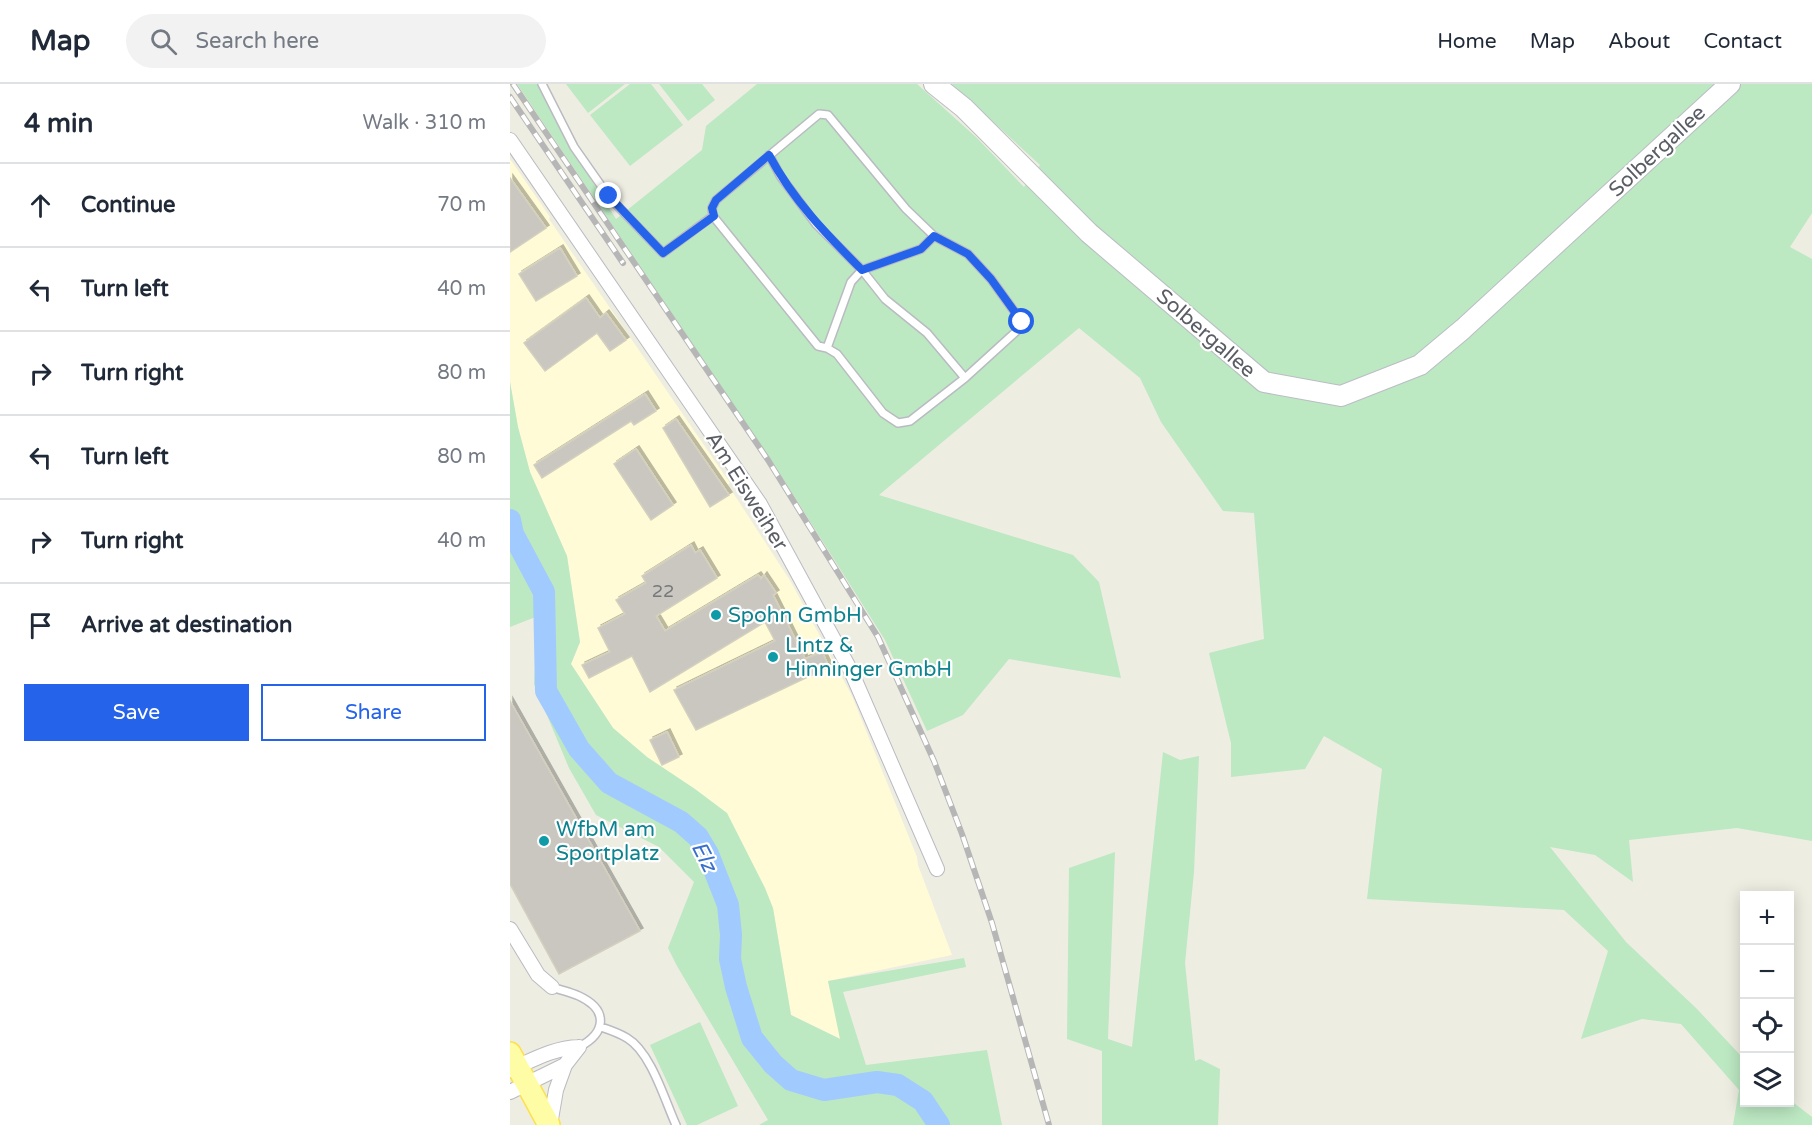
<!DOCTYPE html>
<meta charset="utf-8">
<style>
:root{--surface:#fff;--page:#f2f2f3;--text:#1f2937;--muted:#747a83;--line:#e0e1e3;--accent:#2563eb}
body{margin:0;font-family:"Varela Round",sans-serif;background:var(--page);color:var(--text)}
.controls{position:absolute;right:18px;bottom:18px;display:grid;overflow:hidden;border-radius:0px;box-shadow:0 3px 15px #0003}
.controls button{width:54px;height:54px;display:grid;place-items:center;padding:0;border:0;border-bottom:2px solid var(--line);background:var(--surface);color:var(--text);font:30px sans-serif}
.stop{position:absolute;width:18px;height:18px;margin:-14px;border:4px solid #2563eb;border-radius:50%;background:#fff}
.stop.end{background:#2563eb;border-color:#fff;box-shadow:0 2px 6px #0008}
.list{margin:0;padding:0;list-style:none}
h2{display:flex;justify-content:space-between;align-items:center;height:78px;margin:0;padding:0 24px;font-size:26px}
h2 small{font-size:20px;font-weight:400;color:var(--muted)}
.list li{display:grid;grid-template-columns:39px 1fr auto;gap:18px;align-items:center;box-sizing:border-box;height:84px;padding:0 24px;border-top:2px solid var(--line)}
.list b{display:block;font-size:22px;white-space:nowrap}
.list em{font-size:20px;font-style:normal;color:var(--muted)}
.actions{display:flex;gap:12px;padding:18px 24px}
.actions a{flex:1;padding:14px 0;border:2px solid var(--accent);border-radius:0px;text-align:center;font-size:21px;color:var(--accent)}
.actions .main{background:var(--accent);color:#fff}
.icon{flex:none;width:33px;height:33px;fill:none;stroke:currentColor;stroke-width:2;stroke-linecap:round;stroke-linejoin:round}
.map{position:relative;flex:none;width:1302px;height:1041px;overflow:hidden}
header{display:flex;align-items:center;gap:36px;box-sizing:border-box;height:84px;padding:0 30px;background:var(--surface);border-bottom:2px solid var(--line)}
header strong{font-size:28px}
nav{display:flex;gap:33px;margin-inline-start:auto;font-size:21px}
.search{width:420px;height:54px;background:var(--page);display:flex;align-items:center;gap:15px;box-sizing:border-box;padding:0 21px;border-radius:33px;color:var(--muted);font-size:22px}
main{display:flex}
aside{flex:1;background:var(--surface)}
.map>svg:first-child{display:block}
</style>
<header>
<strong>Map</strong>
<div class="search"><svg class="icon" aria-label="search" viewBox="0 0 24 24"><circle cx="10" cy="10" r="6"/><path d="M15 15l6 6"/></svg>Search here</div>
<nav><a>Home</a><a>Map</a><a>About</a><a>Contact</a></nav>
</header>
<main>
<aside>
<h2>4 min<small>Walk · 310 m</small></h2>
<ul class="list">
<li><svg class="icon" aria-label="ahead" viewBox="0 0 24 24"><path d="M12 20V5M6 11l6-6 6 6"/></svg><div><b>Continue</b></div><em>70 m</em></li>
<li><svg class="icon" aria-label="left" viewBox="0 0 24 24"><path d="M17 20v-9H6M10 6l-5 5 5 5"/></svg><div><b>Turn left</b></div><em>40 m</em></li>
<li><svg class="icon" aria-label="right" viewBox="0 0 24 24"><path d="M7 20v-9h11M14 6l5 5-5 5"/></svg><div><b>Turn right</b></div><em>80 m</em></li>
<li><svg class="icon" aria-label="left" viewBox="0 0 24 24"><path d="M17 20v-9H6M10 6l-5 5 5 5"/></svg><div><b>Turn left</b></div><em>80 m</em></li>
<li><svg class="icon" aria-label="right" viewBox="0 0 24 24"><path d="M7 20v-9h11M14 6l5 5-5 5"/></svg><div><b>Turn right</b></div><em>40 m</em></li>
<li><svg class="icon" aria-label="arrive" viewBox="0 0 24 24"><path d="M6 21V4h12l-3 4 3 4H6"/></svg><div><b>Arrive at destination</b></div></li>
</ul>
<div class="actions"><a class="main">Save</a><a>Share</a></div>
</aside>
<div class="map">
<svg width="1302" height="1041" viewBox="0 0 1302 1041">
<defs>
<filter id="shadow"><feDropShadow dx="3" dy="-3" stdDeviation="0" flood-color="#0004"/></filter>
</defs>
<rect width="100%" height="100%" fill="#eeede2"/>
<path fill="#fffbd6" d="M0,75L40,133L39,135L220,399L218,401L281,498L342,612L407,773L408,781L442,871L318,897L331,955L281,931L263,824L137,673L103,644L61,580L70,558L57,472L20,388L8,343L0,298Z"/>
<path fill="#bce8c2" d="M7,0H28L60,62L106,135L192,66L196,42L247,0H407L467,54L514,103L530,81L442,0H1302V129L1280,163L1302,175V757L1227,744L1119,756L1123,798L1085,771L1040,763L1116,858L1186,924L1234,975V1018H1280V1016L1302,1033V1041H1223L1229,1006L1171,940L1132,935L1071,955L1098,867L1054,826L857,815L872,685L814,652L795,685L721,693V659L699,569L754,555L744,429L713,427L651,338L630,294L569,244L369,411L563,471L589,498L611,594L499,575L453,631L417,647L375,556L265,382Z
M56,0H115L78,29Z
M120,0H141L173,41L120,82L80,31Z
M149,0H192L205,16L178,37Z
M0,298L8,343L20,388L57,472L70,558L61,580L103,644L137,673L185,705L217,729L255,804L263,824L281,931L330,955L318,897L454,874L456,883L333,908L356,981L477,966L492,1041H249L258,1036L167,882L158,864L184,798L149,763L86,731L59,684L24,600L28,532L0,543Z
M653,668L670,676L689,672L684,788L675,879L685,977L690,975L710,985L708,1041H592V967L557,955L559,784L605,768L598,955L622,963Z
M190,938L228,1022L187,1041H177L140,961Z"/>
<g fill="none" stroke-linecap="round" stroke-linejoin="round">
<path stroke="#a1caff" stroke-width="22" d="M0,436L3,450L34,508L36,607L69,665L99,699L171,738L188,753L198,770L218,821L221,851L220,875L226,903L242,954L263,980L281,996L314,1006L367,998L388,1001L413,1017L429,1041"/>
</g>
<path fill="#c9c7bf" stroke="#d4d0c0" stroke-width="1.5" filter="url(#shadow)" d="M0,94L36,144L0,168Z
M50,164L67,192L26,217L9,190Z
M76,214L90,234L96,229L116,256L100,267L87,249L35,287L14,259Z
M135,310L146,327L124,341L121,337L32,394L24,381Z
M166,335L219,411L200,423L153,344Z
M126,365L163,421L141,436L104,380Z
M181,461L185,469L190,466L207,494L146,532L155,547L248,491L251,495L254,491L266,509L263,511L295,575L312,568L319,583L186,646L164,606L265,557L255,538L140,608L122,572L79,594L72,581L100,568L88,544L115,530L106,516L136,499L132,492Z
M0,617L130,847L49,890L0,800Z
M157,648L169,673L152,681L140,656Z"/>
<g fill="none" stroke-linecap="round" stroke-linejoin="round">
<g stroke="#babbc2" stroke-width="10">
<path id="lane" d="M32,0L64,63L99,113L153,169L203,132L202,124L206,116L309,30L318,31L396,125L424,152L458,170L481,195L512,238L510,244L455,294L400,337L388,339L373,329L327,270L317,264L341,198L352,186L411,165L424,152
M259,71L271,93L306,140L352,186L375,215L417,249L455,294
M203,132L308,262L317,264
M42,903C50,906 60,908 69,912C99,926 96,949 69,963
M91,943C100,946 109,949 117,954C141,968 155,1017 166,1041"/>
</g>
<g stroke="#babbc2" stroke-width="16">
<path id="street" d="M0,56L250,420L341,587L427,785
M0,845L28,891L42,903
M0,986C23,976 43,964 69,963
M0,1008L55,981L69,963
M40,1041L46,1006L55,981"/>
</g>
<g stroke="#bbbdc5" stroke-width="22">
<path id="secondary" d="M424,0L454,24L579,149L754,298L831,312L910,281L953,245L1220,0"/>
</g>
<g stroke="#fce14d" stroke-width="24">
<path id="primary" d="M0,969L39,1041"/>
</g>
<use href="#lane" stroke="#fff" stroke-width="7"/>
<use href="#street" stroke="#fff" stroke-width="14"/>
<use href="#secondary" stroke="#fff" stroke-width="20"/>
<use href="#primary" stroke="#fffca6" stroke-width="21"/>
<g stroke="#b6b6b7" stroke-width="6">
<path id="rail" d="M3,0L258,376L368,553L424,677L452,750L482,839L539,1041
M0,13L113,179"/>
</g>
<use href="#rail" stroke="#fff" stroke-width="4" stroke-dasharray="11" stroke-linecap="butt"/>
</g>
<g fill="none" stroke-linecap="round" stroke-linejoin="round">
<path stroke="#2563eb" stroke-width="8" d="M99,112L153,169L204,132L202,124L206,116L259,71C283,116 316,150 352,186L411,165L424,152L458,170L481,195L512,238"/>
</g>
<g fill="#0f9aa8" stroke="#fff" stroke-width="2">
<circle cx="206" cy="531" r="6"/>
<circle cx="263" cy="573" r="6"/>
<circle cx="34" cy="757" r="6"/>
</g>
<g text-anchor="middle" stroke-width="4.5" stroke-linejoin="round" paint-order="stroke">
<g font-size="18" fill="#76787b">
<text x="153" y="513">22</text>
</g>
<g font-size="21" fill="#5a5d64" stroke="#fff">
<text transform="translate(1147 67) rotate(-43)" y="7">Solbergallee</text>
<text transform="translate(696 249) rotate(41)" y="7">Solbergallee</text>
<text transform="translate(237 407) rotate(58)" y="7">Am Eisweiher</text>
</g>
<g font-size="21" fill="#0d838f" stroke="#fff" text-anchor="start">
<text x="218" y="538">Spohn GmbH</text>
<text x="275" y="568">Lintz &amp;<tspan x="275" dy="24">Hinninger GmbH</tspan></text>
<text x="46" y="752">WfbM am<tspan x="46" dy="24">Sportplatz</tspan></text>
</g>
<g font-size="22" font-style="italic" fill="#3b6fcc" stroke="#fff">
<text transform="translate(195 772) rotate(63)" y="8">Elz</text>
</g>
</g>
</svg>
<div class="controls">
<button>+</button>
<button>−</button>
<button><svg class="icon" aria-label="locate" viewBox="0 0 24 24"><circle cx="12" cy="12" r="6"/><path d="M12 2v4M12 18v4M2 12h4M18 12h4"/></svg></button>
<button><svg class="icon" aria-label="layers" viewBox="0 0 24 24"><path d="M12 4l9 5-9 5-9-5zM3 14l9 5 9-5"/></svg></button>
</div>
<div class="stop" style="left:512px;top:238px"></div>
<div class="stop end" style="left:99px;top:112px"></div>
</div>
</main>
